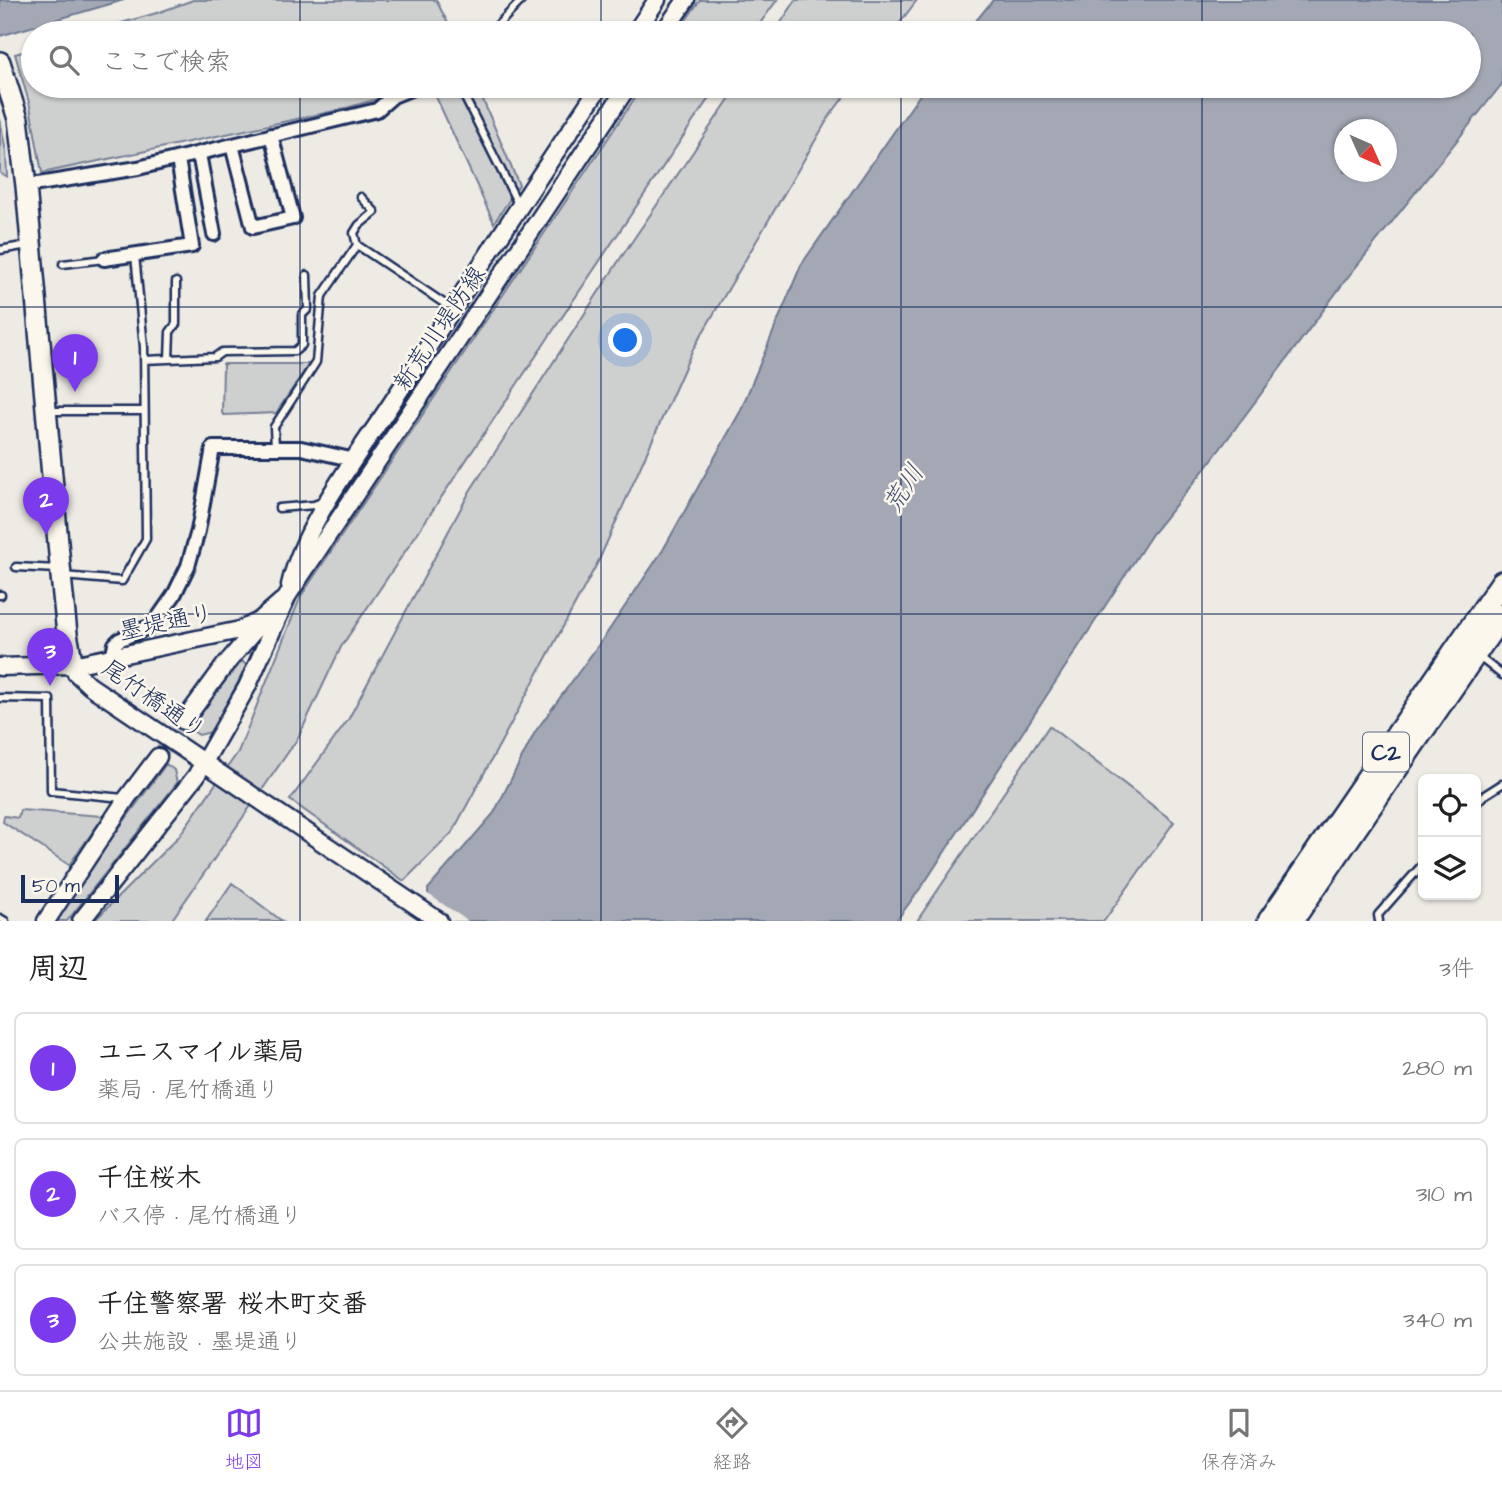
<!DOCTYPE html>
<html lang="ja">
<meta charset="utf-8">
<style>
:root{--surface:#fff;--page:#f6f6f6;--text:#222;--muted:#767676;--line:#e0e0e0;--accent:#7c3aed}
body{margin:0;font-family:"Architects Daughter","Klee One",sans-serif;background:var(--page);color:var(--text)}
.controls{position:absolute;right:21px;bottom:21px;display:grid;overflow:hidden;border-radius:10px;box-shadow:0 2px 5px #0004}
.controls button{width:63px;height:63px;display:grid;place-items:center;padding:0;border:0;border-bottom:2px solid var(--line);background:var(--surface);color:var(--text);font:35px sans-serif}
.compass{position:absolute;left:1334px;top:119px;width:63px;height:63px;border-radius:50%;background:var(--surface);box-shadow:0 2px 5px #0004;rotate:135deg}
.scale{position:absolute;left:21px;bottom:18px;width:98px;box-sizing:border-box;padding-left:7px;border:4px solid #1b2f5e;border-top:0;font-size:19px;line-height:24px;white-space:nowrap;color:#1b2f5e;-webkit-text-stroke:5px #fbf7ec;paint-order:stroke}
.you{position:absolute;left:626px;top:341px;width:24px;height:24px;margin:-18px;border:5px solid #fff;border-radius:50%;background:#1a73e8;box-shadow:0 0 0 10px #1a73e833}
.badge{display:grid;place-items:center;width:46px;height:46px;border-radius:50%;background:var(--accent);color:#fff;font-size:23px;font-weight:700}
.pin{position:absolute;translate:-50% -58px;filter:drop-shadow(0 2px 4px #0008)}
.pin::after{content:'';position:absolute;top:37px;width:24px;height:21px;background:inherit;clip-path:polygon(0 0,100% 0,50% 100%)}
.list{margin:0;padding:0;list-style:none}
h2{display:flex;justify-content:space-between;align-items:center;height:91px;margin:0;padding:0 28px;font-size:30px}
h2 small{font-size:23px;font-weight:400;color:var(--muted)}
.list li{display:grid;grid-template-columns:46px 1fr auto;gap:21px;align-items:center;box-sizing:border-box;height:112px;margin:0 14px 14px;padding:0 14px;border:2px solid var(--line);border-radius:10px}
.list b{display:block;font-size:26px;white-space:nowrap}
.list p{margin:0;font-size:23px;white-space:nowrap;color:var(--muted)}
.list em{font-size:23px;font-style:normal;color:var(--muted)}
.icon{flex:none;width:38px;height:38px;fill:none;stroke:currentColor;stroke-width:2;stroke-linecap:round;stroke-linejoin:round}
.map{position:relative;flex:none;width:1502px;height:921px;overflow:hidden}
.search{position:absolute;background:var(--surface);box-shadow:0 2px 5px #0004;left:21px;right:21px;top:21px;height:77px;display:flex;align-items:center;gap:18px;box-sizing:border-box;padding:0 24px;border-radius:38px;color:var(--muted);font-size:26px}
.sheet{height:469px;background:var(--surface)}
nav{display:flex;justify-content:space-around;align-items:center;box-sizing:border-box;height:98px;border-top:2px solid var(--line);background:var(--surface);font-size:19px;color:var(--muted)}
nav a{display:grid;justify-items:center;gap:4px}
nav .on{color:var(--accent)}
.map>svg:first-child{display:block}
</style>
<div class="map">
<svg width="1502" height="921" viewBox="0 0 1502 921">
<rect width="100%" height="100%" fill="#eeebe4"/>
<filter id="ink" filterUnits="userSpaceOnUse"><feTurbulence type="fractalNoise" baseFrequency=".0143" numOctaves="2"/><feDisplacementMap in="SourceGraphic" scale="14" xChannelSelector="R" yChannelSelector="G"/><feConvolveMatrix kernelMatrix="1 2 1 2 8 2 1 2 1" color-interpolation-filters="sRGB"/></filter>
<g filter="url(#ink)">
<path fill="#cecfcf" stroke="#747f96" stroke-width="2" d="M193,0H436L453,33H87L160,12Z
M700,0H777L753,33H677Z
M796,0H917L892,33H774Z
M33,49V86H408L381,98L339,110L42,173L30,106L15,54Z
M431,86H477L519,185L494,223Z
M643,86H717L341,647L298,738L171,921H94L179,836L238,752L301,596Z
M738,86H852L829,117L692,351L599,560L452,833L404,881L290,800L348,720L470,491L620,259Z
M0,119L6,152L7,177L0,173Z
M223,364H309L276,413L224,415L222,413Z
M242,661L247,666L211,732L199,735L186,727Z
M1049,726L1174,822L1104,921H917Z
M166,764L174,770L177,783L67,921H56L92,865Z
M20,810L104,816L69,865L3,822L4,816L18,818Z
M232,883L282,921H206Z"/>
<path fill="#a3a8b4" stroke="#6d7892" stroke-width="2" fill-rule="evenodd" d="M0,0H124L0,36Z
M993,0H1502V84L1348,277L1208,465L1152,534L925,882L896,921H429L428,889L494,813L535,732L605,636L663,550L740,412L801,265L926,86H1469V33H966ZM1344,130H1386V172H1344Z"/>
<path fill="#eeebe4" d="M425,892L468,921H425Z"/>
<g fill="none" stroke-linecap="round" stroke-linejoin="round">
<path stroke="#c4c5c9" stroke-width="16" stroke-dasharray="16 8" stroke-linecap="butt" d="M158,757L184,721"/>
<g stroke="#1b2f5e" stroke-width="11">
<path id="service" d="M490,33L522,0
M459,86L518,204
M357,245L354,233L359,225L375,212L361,197
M0,250L28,245
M63,264L104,259
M169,359L170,332L176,324V282
M144,360L215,357L222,352L295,351L302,345V315L308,309L307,275
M48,411H144
M275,447L274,427L316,362L322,296L357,245L451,308
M279,508L314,505L322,502
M16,567L58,569
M63,576L122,581L146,539L144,347L135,255
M0,595H1
M1483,660L1502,675
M0,698L50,699L51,791L123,798
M1476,804L1483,796L1502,784
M0,918L5,921
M1379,921L1378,915L1423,864"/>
</g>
<g stroke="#1b2f5e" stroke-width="18">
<path id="minor" d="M232,145L253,227L293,218L271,135
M199,154L214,234
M26,186L138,168L377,110L393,96L418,86
M104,259L192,246L178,159
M112,657L115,644L119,640L153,625L174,595L188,566L198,531L213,448H301L355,460"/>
</g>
<g stroke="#1b2f5e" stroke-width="21">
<path id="secondary" d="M635,33L657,0
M663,33L686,0
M290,585C304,524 358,455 393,401C461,295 530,190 600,86
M73,665L76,673L90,686L439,921
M0,667L73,665L240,630L259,621L282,601
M184,721L225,665L260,624
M46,921L127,798L158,757
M81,921L196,776L247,687L288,595L628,86"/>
</g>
<g stroke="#1b2f5e" stroke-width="24">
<path id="primary" d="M0,62L18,119L26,186L61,576L67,634L73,665"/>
</g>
<g stroke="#1b2f5e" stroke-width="26">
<path id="motorway" d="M1269,921L1502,582
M1292,921L1502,615"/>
</g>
<use href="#service" stroke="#fbf7ec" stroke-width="6"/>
<use href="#minor" stroke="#fbf7ec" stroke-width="12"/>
<use href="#secondary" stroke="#fbf7ec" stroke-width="16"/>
<use href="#primary" stroke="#fbf7ec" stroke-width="19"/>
<use href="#motorway" stroke="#fbf7ec" stroke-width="21"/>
</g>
</g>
<path fill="none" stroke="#1b2f5e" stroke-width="2" stroke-opacity="0.55" d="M300,0V33M601,0V33M901,0V33M1202,0V33M300,86V921M601,86V921M901,86V921M1202,86V921M0,307H1502M0,614H1502"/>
<g text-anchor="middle" stroke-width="5" stroke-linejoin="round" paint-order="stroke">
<rect fill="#fbf7ec" stroke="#5e6b89" stroke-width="2" x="1363" y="732.5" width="46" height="39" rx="5"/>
<g font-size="23" font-weight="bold" fill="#1b2f5e">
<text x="1386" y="760">C2</text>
</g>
<g font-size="24" fill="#1b2f5e" stroke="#fbf7ec">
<text transform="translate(439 328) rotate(-56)" y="8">新荒川堤防線</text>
<text transform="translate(166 622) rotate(-12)" y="8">墨堤通り</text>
<text transform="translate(154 699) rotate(35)" y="8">尾竹橋通り</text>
</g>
<g font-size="26" font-style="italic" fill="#445378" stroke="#fbf7ec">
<text transform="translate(903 488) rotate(-57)" y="9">荒川</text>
</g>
</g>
</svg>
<div class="controls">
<button><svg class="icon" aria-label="locate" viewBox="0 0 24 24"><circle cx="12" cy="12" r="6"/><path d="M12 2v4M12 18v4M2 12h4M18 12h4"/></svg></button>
<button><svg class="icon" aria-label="layers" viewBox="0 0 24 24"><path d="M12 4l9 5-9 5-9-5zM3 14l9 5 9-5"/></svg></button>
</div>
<svg class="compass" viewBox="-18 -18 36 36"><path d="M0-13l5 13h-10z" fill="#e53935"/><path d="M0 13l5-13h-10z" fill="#767676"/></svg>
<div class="scale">50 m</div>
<div class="you"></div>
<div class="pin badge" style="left:75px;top:392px">1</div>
<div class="pin badge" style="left:46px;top:535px">2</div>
<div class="pin badge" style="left:50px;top:686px">3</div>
<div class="search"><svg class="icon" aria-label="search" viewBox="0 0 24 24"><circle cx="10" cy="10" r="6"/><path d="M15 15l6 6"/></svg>ここで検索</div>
</div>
<section class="sheet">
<h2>周辺<small>3件</small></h2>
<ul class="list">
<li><span class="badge">1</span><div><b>ユニスマイル薬局</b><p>薬局 · 尾竹橋通り</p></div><em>280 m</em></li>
<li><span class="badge">2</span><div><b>千住桜木</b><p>バス停 · 尾竹橋通り</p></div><em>310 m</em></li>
<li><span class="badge">3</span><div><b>千住警察署 桜木町交番</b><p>公共施設 · 墨堤通り</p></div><em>340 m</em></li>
</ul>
</section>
<nav>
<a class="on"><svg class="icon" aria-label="map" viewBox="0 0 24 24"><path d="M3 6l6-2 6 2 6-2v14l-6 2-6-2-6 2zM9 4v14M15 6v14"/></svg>地図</a>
<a><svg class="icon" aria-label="directions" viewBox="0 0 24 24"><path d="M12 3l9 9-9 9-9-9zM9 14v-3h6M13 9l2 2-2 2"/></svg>経路</a>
<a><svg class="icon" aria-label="saved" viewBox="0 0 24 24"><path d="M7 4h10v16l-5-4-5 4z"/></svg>保存済み</a>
</nav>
